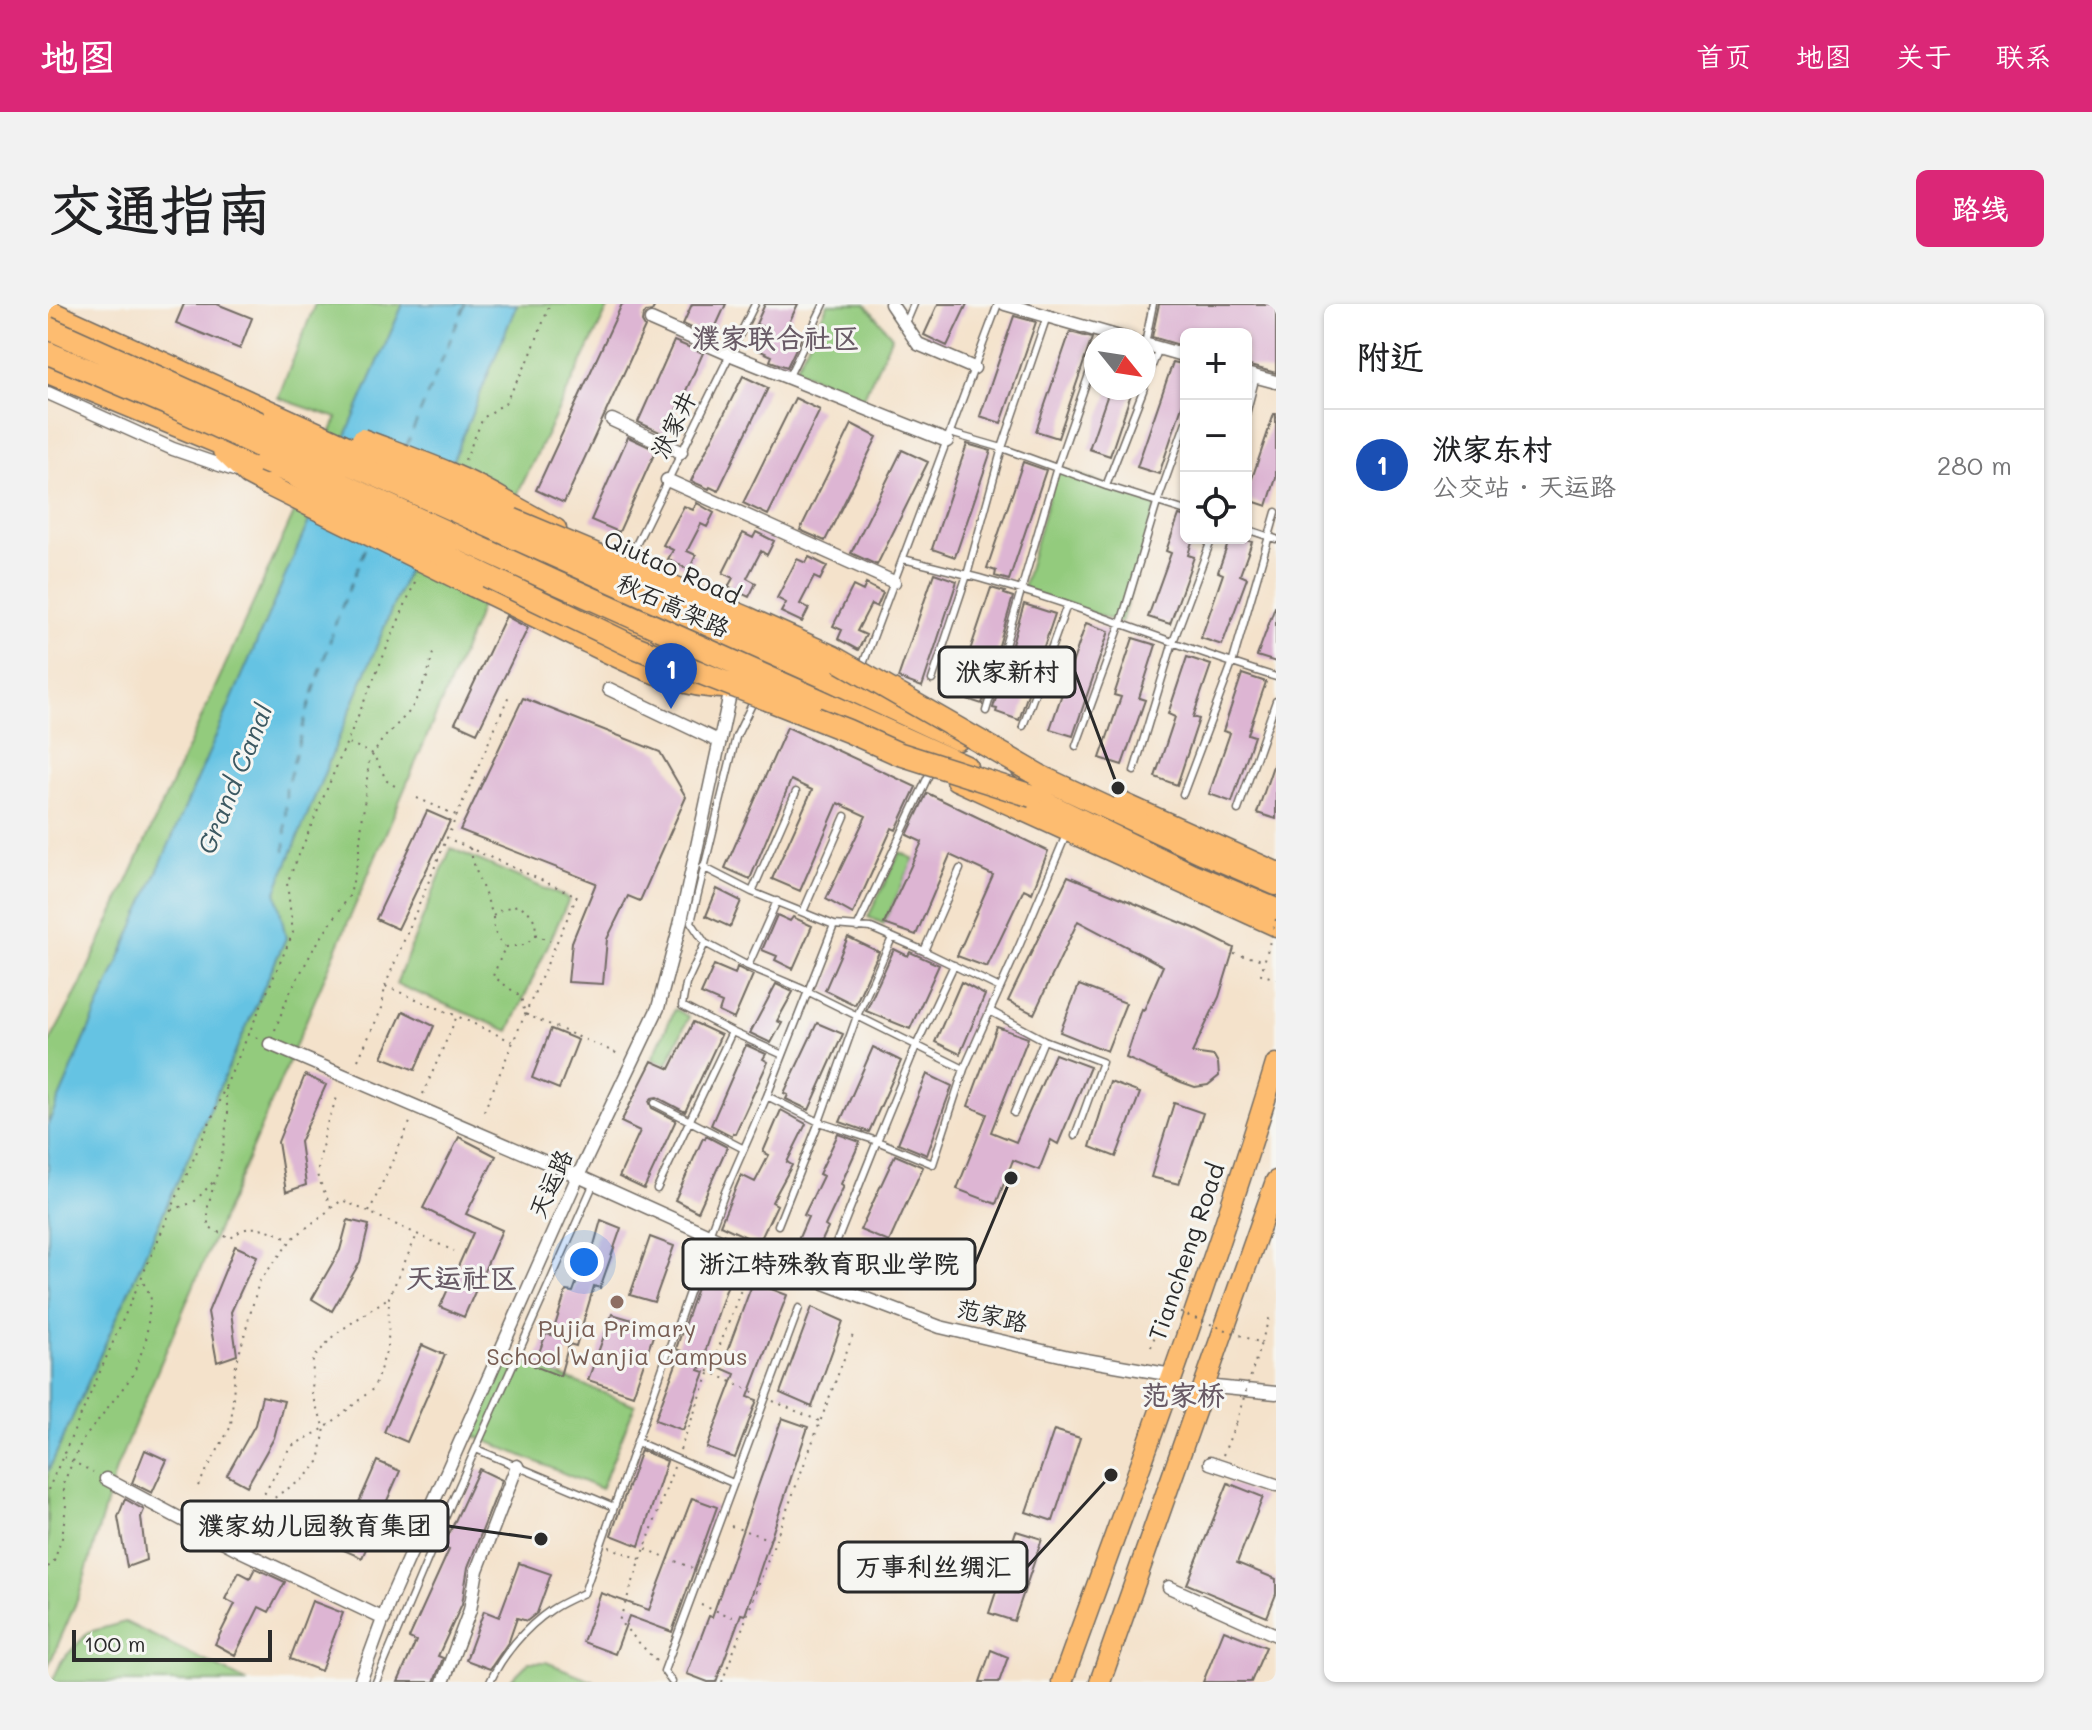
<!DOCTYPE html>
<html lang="zh">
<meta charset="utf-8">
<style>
:root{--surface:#fff;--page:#f2f2f2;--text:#202124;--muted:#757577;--line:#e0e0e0;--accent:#db2777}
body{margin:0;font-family:Mali,"LXGW WenKai TC",sans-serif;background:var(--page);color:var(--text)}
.controls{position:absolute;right:24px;top:24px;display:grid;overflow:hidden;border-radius:12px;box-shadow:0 2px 6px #0004}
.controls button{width:72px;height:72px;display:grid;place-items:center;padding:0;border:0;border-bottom:2px solid var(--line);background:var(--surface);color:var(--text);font:40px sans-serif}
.compass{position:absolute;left:1036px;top:24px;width:72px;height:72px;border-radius:50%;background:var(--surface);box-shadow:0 2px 6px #0004;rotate:120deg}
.scale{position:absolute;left:24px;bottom:20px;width:200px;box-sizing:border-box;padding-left:8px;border:4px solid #2b2b2b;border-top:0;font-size:22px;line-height:28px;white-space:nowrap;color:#2b2b2b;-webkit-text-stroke:6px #f6f6f2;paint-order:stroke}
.you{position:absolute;left:536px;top:958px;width:28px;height:28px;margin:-20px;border:6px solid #fff;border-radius:50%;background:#1a73e8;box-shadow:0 0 0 12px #1a73e833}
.badge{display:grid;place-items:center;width:52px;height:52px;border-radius:50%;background:var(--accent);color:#fff;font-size:26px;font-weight:700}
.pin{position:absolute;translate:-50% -66px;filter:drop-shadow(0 2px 4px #0008)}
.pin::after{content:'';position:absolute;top:42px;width:28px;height:24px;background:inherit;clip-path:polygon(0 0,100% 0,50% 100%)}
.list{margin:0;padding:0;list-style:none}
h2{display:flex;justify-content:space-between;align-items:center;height:104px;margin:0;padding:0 32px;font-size:34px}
h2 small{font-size:26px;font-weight:400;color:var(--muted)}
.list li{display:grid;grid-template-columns:52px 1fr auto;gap:24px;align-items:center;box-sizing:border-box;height:112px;padding:0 32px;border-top:2px solid var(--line)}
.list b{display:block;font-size:30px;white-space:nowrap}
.list p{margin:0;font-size:26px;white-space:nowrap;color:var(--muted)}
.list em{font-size:26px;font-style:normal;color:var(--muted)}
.icon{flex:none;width:44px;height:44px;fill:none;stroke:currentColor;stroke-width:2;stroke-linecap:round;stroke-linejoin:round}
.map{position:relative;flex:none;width:1228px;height:1378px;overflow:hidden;border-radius:12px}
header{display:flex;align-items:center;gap:48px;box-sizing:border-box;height:112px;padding:0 40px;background:var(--accent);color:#fff}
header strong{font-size:38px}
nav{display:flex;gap:44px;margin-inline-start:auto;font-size:28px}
.intro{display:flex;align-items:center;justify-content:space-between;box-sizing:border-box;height:192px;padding:0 48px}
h1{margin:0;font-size:56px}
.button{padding:20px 36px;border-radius:12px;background:var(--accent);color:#fff;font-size:28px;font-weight:700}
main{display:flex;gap:48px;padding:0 48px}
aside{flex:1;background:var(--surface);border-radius:12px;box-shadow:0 2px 6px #0004}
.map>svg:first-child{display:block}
</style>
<header>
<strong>地图</strong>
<nav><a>首页</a><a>地图</a><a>关于</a><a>联系</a></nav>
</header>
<div class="intro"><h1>交通指南</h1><a class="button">路线</a></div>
<main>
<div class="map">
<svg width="1228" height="1378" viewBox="0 0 1228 1378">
<rect width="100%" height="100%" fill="#f6f6f2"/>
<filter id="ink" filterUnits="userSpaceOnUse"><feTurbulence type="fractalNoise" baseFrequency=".0125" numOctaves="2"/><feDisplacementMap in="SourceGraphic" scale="16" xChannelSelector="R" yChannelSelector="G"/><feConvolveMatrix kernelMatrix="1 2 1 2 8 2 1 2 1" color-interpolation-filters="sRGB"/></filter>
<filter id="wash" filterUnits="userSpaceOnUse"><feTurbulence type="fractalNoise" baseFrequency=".006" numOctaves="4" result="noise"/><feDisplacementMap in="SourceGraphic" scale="32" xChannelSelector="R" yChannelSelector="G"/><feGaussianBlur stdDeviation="1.8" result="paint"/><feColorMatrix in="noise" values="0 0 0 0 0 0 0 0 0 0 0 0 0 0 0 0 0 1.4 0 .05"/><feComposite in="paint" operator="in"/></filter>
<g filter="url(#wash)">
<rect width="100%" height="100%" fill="#f4e2cb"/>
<path fill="#93cb7d" stroke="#5f7b54" stroke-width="2" d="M267,0H562L468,193L427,319L69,1162L31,1292L0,1363V741L32,682L289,114L230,94Z
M780,0H817L844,32L815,95L747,65Z
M1009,163L1109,199L1073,319L974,287Z
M403,544L521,595L461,727L348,680Z
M852,548L866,555L836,620L820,613Z
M627,705L641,713L619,760L604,755Z
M477,1058L587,1101L553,1185L422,1130L455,1060Z
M77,1318L200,1378H4L14,1356L41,1328Z
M481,1358H498L548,1378H461Z"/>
<path fill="#65c3e3" stroke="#487787" stroke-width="2" d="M355,0H469L228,587L238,634L0,1168V820Z"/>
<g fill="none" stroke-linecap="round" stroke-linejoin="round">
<path stroke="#3c5962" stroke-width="2" stroke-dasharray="10 8" stroke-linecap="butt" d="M358,143L417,0
M237,548L238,485L259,408L289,315L318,242"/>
</g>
<g id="blocks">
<path fill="#ddb5d3" d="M136,0H169L204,14L192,45L128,19Z
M574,0H608L604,7L598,8L595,12L594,18L597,23L516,199L488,186Z
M644,0H678L663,33L635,20Z
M717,0H750L737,27L753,34L739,63L722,57L724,52L708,45L717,24L708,20Z
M890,0H919L899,42L876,31Z
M1111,0H1228V69L1198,61V30H1138V43L1104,33Z
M966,12L988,18L953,119L932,112Z
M1022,28L1044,34L1010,134L988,127Z
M626,37L655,49L618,131L590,118Z
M1125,58L1138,61V90L1111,170L1089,163Z
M695,72L720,84L670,187L662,183L661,185L643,177Z
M1062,84H1085L1062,152L1041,145Z
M747,94L772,106L720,211L695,199Z
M1226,110H1228V174L1219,202L1198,195V192Z
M804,120L829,133L777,237L752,226Z
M580,133L608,146L571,228L543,216Z
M919,140L943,147L907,253L884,245Z
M854,146L880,158L829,261L803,249Z
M975,158L998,166L961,276L947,272L948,267L939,264Z
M649,199L666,209L659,223L653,220L639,247L648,251L641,266L620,255L625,246L615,241L636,202L645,206Z
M1131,211L1138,213V234H1145L1140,251L1146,253L1122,320L1100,313L1123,249L1118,247Z
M708,228L726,237L719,251L713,247L699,274L708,279L701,293L680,283L685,274L675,269L695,229L705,234Z
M1182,234H1193L1204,238L1192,271L1199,274L1174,341L1153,334L1175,270L1170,268Z
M761,253L779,262L772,276L766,273L752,300L761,304L754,318L733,308L738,299L729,294L749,255L758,259Z
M886,269L909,277L874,383L850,374Z
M818,280L835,289L829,303L823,300L809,327L818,331L810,346L790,335L794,326L785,322L805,282L815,287Z
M943,284L957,288L956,290L965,293L934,400L907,391Z
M976,300L1007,310L971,416L948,408L949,405L945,404Z
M1227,303H1228V358L1209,352Z
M458,312L480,324L429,429L407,419Z
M1038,319L1061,327L1025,432L1002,425Z
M1085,334L1108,341L1091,394L1097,396L1074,461L1052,454L1073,393L1066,391Z
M1139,353L1163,361L1145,413L1151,415L1129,481L1107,473L1127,413L1120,410Z
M1194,370L1218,378L1200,430L1206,432L1184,498L1161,490L1182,429L1175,427Z
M475,394L612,448L638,493L592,597L580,592L559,635L555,680L520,678L524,638L548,579L412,526Z
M739,423L868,483L848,526L844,524L805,610L778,595L818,512L790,499L752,587L724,575L764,486L743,476L702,575L677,564Z
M1226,459L1228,460V515L1209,509Z
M879,489L1000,547L984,589L976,585L939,663L909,652L945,571L902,551L868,631L836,620L874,538L859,531Z
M379,507L402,517L350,625L328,615Z
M1020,572L1146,624L1186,644L1171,693L1144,749L1166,752L1170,759L1171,772L1160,781L1147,783L1133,778L1078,754L1094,705L1096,706L1115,662L1030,617L986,710L960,697Z
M669,585L693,597L682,623L658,612Z
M729,611L742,617L745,613L764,622L745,665L727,656L729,652L714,646Z
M800,633L831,648L807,701L777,686Z
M846,645L860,652L862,648L891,661L862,725L818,707Z
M666,661L687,670L689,663L705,671L686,715L671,708L674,699L653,690Z
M913,678L937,691L912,750L887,738Z
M728,680L745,688L729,717L734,719L723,739L702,729Z
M1031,681L1078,699L1059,747L1012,728Z
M355,707L386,722L367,766L334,753Z
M645,718L673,731L637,808L609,793L604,794L601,797L604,804L628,816L596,885L571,873L592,827L573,818L604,757L622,765Z
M769,719L795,730L761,806L738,795L740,791L736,789Z
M949,723L980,734L943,828L968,838L1007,750L1042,763L1010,840L1003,836L991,866L965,856L948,900L909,885L939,810L920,802Z
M503,725L530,736L511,785L484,774Z
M698,741L718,750L715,755L720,758L687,830L685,829L684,832L663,821Z
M825,743L853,757L821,828L792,818Z
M879,770L904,782L879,851L850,839Z
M257,771L278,781L252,838L258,881L238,888L230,838Z
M1062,778L1092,789L1068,853L1042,843Z
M1126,799L1155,809L1131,880L1103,873Z
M733,806L758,820L739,858L744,861L724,898L729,901L711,939L672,921L693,871L707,878L721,851L715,848Z
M790,830L812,838L793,880L796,882L777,922L780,924L763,960L743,952L760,913L756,911L775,872L771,870Z
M658,832L679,843L650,908L627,896L655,834L657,835Z
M411,833L448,852L418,910L454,926L416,1013L392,1003L425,929L375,904Z
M847,851L875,863L841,938L812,926Z
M300,916L321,921L312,958L284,1007L264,995L292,946Z
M553,916L573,924L552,984L546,982L528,1042L521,1040L512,1072L486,1062L498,1030L504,1031L518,987L525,988L536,958L541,959Z
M602,933L626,942L606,998L582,991Z
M187,942L209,952L183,1008L189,1051L169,1058L160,1008Z
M658,958L684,968L651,1066L657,1068L635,1126L607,1116L633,1047L628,1045Z
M705,978L739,991L700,1093L709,1096L687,1154L659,1144L687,1070L673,1064Z
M764,1003L795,1017L764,1103L732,1089Z
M564,1010L608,1023L585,1091L540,1076Z
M374,1041L397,1051L359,1138L336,1128Z
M214,1092L236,1097L226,1134L199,1182L179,1171L207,1121Z
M734,1114L760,1123L697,1311L693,1310L668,1378H660L639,1370L661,1312L664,1313Z
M1006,1126L1032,1134L1005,1217L978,1208Z
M97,1146L119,1156L104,1189L84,1179Z
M593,1146L619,1157L591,1242L563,1231Z
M329,1157L352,1167L314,1254L291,1244Z
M431,1165L454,1176L420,1263L414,1300L390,1352L395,1354L386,1378H350L368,1337L361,1334L401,1246L395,1243Z
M1180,1179L1215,1193L1189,1259L1228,1275V1290L1219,1313L1139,1280Z
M644,1194L669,1203L624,1328L581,1312L567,1350L535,1338L553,1289L601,1306Z
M77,1195L96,1206L93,1213L98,1256L79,1263L70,1213Z
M968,1227L994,1235L966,1317L941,1309Z
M471,1259L503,1270L489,1309L479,1317L469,1314L461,1337L442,1365L418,1356L436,1307L451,1313Z
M207,1264L237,1278L221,1308L211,1303L187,1351L167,1340L187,1300L177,1295L191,1268L202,1274Z
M264,1297L295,1309L273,1367L242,1355Z
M1176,1326L1218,1343L1203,1378H1155Z
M943,1346L960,1353L951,1378H932Z"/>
</g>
</g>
<g filter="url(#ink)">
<use href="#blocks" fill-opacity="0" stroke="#716b63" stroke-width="2"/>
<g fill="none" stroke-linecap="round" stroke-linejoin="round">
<g stroke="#716b63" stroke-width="9">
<path id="lane" d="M858,19L866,0
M1097,40L1105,0
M740,74L776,0
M1096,83L1111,44
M1198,110L1208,72
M902,129L954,144L1058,182L1138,207
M1058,182L1096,84
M1198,225L1228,235
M855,255C908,268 962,281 1014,299C1086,323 1155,351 1228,373
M579,259L707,0
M814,363L950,0
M884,376L919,271L954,144L999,12
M706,396L688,433L643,618L657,639L700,662L759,687L916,765
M938,407L1009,163L1048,50
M975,422L1019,301
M1028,442L1073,319L1109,199L1138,118
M1086,467L1125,338L1164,234
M1135,490L1184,360L1228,208
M1190,506L1228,397
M655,563L704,588L786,621L735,751L684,728L634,702L638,680L657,639
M704,588L748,488
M755,608L797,512
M786,621L823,624L876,647L952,684
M809,624L884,464
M876,647L912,565
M906,661L868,742L829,837L885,860L916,765L972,640L1018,531
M700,662L729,597
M942,707L996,736L966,809
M996,736L1054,758L1027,832
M735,751L719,792L771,818L809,712L844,634
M607,799L696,845
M609,885L684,728
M730,921L771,818L829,837L773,977
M589,1138L685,1179
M428,1145L566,1203
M328,1378L403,1200L546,879
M442,1378C454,1351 478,1323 503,1306C513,1299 525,1294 536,1289L661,931L677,888L719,792
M624,1378L616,1367L751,1004"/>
</g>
<g stroke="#716b63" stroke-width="15">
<path id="street" d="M843,0L870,40L926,64
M957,0L1082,36
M603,16L681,50L899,137
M1096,40L1138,52
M1198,70L1228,78
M0,89L125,145L189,167
M564,116L633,148
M619,176L846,278
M561,385L670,437
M222,740L530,872L716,956L892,1023L1021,1053L1124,1071
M1157,1082L1228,1089
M1162,1159L1228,1181
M58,1175L193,1247L336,1315
M1121,1283L1228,1331
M312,1378L342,1296L530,872L610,704L632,621L683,385
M395,1378L422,1306L429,1266L469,1162"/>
</g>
<g stroke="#716b63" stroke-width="23">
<path id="primary" d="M0,6L227,109
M0,69L215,158
M175,147L200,171L219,181
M461,199L508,225
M487,280L580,326L676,367
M424,282C463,300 501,320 540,339C585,361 635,387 686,384
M908,476L1228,622
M1075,499L1228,568
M1014,1378C1088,1173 1165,968 1228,760
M1052,1378L1228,877"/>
</g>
<g stroke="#716b63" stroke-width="25">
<path id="highway" d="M777,373L910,435
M766,394L918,463
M974,464L1156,549L1228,580
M968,485L1142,570L1228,606"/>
</g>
<path stroke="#716b63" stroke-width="2" stroke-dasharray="2 6" stroke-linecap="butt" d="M417,156L435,114L457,99L481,55L502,0
M301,439L325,450L339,477L350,484
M369,494L408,511
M422,544C427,570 437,587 445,612L454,605L470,601C484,608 488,615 488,631L502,637
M445,613C445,626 448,634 457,643
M488,631L477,641L457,643L445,672L473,693L477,710L573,751
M1186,650L1216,656
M337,682L398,536
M227,726L240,692L266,644L302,591L310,555L321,457L334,436L363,406L379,373L386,345
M200,730L212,735
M310,756L334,704L337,682L409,712
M177,784L180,809L174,851L160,902V922L182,935C203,915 219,926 243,935
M375,790L409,712L465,738L529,592L399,534L462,389
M436,807L465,738
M283,903L269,871L278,822L290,791
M124,906L146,898L167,876
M321,908L364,814
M1213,1039L1223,1009
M1103,1043L1117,1003
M631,1053L709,1090
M725,1097L771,1117
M632,1146L697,975
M1175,1151L1188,1119
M16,1153L45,1168
M150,1182L183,1122L187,1065L211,978L244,935L294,896L406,947
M0,1186L245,629L239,579L369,273
M209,1210L231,1190L254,1176L271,1158L277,1124L264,1092L265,1055L286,1031L340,994
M683,1222L726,1237
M198,1234L214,1194L242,1143L277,1124L326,1084L340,1042L341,993L369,931
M561,1243L592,1255
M598,1245L644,1264
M0,1263L6,1257L14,1234L18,1201L15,1180L34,1137L85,1071L98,1036L103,992L93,975
M653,1301L695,1317
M608,1357L571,1317L626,1163
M674,1378L806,1028"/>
<use href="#lane" stroke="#fff" stroke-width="6"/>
<use href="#street" stroke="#fff" stroke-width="12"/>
<use href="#primary" stroke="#fdbc70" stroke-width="20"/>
<use href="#highway" stroke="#fdbc70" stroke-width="22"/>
<g stroke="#716b63" stroke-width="23" stroke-linecap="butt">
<path id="primary-bridge" d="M227,109L437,205
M314,135C364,154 416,171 461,199
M215,158L263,178
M219,181L424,282"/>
</g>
<g stroke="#716b63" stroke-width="25" stroke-linecap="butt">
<path id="highway-bridge" d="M0,24L777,373
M0,49L124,102L509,279L766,394
M250,173L296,200L381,244L582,341L800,427L849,449L984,492
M425,199L699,314L785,353L992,472"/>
</g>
<path stroke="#716b63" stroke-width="2" stroke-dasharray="2 6" stroke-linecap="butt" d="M1228,615L1213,670L1228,675
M1117,1003L1213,1039L1188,1119"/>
<use href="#primary-bridge" stroke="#fdbc70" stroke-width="20"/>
<use href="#highway-bridge" stroke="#fdbc70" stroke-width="22"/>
</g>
</g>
<circle fill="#8d6e63" stroke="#f6f6f2" stroke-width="3" cx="569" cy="998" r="8"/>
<g text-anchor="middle" stroke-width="6" stroke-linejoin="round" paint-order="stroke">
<g font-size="24" fill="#2b2b2b" stroke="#f6f6f2">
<text transform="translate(626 121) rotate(-64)" y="8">洑家井</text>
<text transform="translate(624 264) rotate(24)" y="8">Qiutao Road</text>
<text transform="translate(625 302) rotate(24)" y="8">秋石高架路</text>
<text transform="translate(503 880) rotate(-66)" y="8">天运路</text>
<text transform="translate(1139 948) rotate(-71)" y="8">Tiancheng Road</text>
<text transform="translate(944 1012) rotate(13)" y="8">范家路</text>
</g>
<g font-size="24" fill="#785e54" stroke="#f6f6f2">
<text x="569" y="1033">Pujia Primary<tspan x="569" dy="28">School Wanjia Campus</tspan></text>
</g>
<g font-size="26" font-style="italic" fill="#3c5962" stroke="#f6f6f2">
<text transform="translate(187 475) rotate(-68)" y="9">Grand Canal</text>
</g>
<g font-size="28" font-weight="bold" fill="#695b66" stroke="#f6f6f2">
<text x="728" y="44">濮家联合社区</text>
<text x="414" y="984">天运社区</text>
<text x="1135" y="1101">范家桥</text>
</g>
</g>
<path fill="none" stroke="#2b2b2b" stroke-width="3" d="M1070 484L1027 368M963 874L927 960M493 1235L400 1222M1063 1171L979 1263"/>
<g fill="#2b2b2b" stroke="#f6f6f2" stroke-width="3">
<circle cx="1070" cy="484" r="8"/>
<circle cx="963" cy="874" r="8"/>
<circle cx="493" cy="1235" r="8"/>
<circle cx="1063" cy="1171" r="8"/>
</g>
<g fill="#f6f6f2" stroke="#2b2b2b" stroke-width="3">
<rect x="891" y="343" width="136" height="50" rx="8"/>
<rect x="635" y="935" width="292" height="50" rx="8"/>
<rect x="134" y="1197" width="266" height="50" rx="8"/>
<rect x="791" y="1238" width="188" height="50" rx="8"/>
</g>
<g font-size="26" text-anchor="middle" font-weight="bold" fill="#2b2b2b">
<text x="959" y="377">洑家新村</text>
<text x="781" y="969">浙江特殊教育职业学院</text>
<text x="267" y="1231">濮家幼儿园教育集团</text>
<text x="885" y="1272">万事利丝绸汇</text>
</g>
</svg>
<div class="controls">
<button>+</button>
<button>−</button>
<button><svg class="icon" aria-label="locate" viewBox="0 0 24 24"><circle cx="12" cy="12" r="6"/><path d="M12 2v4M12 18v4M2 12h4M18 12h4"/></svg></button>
</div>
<svg class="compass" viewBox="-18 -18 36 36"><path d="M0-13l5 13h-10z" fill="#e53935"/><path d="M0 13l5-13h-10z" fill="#757577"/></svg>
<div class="scale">100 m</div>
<div class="you"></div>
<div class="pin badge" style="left:623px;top:405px;background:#1a4fb4">1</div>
</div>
<aside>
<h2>附近<small></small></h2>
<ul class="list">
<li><span class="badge" style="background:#1a4fb4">1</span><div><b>洑家东村</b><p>公交站 · 天运路</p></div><em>280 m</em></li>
</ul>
</aside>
</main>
